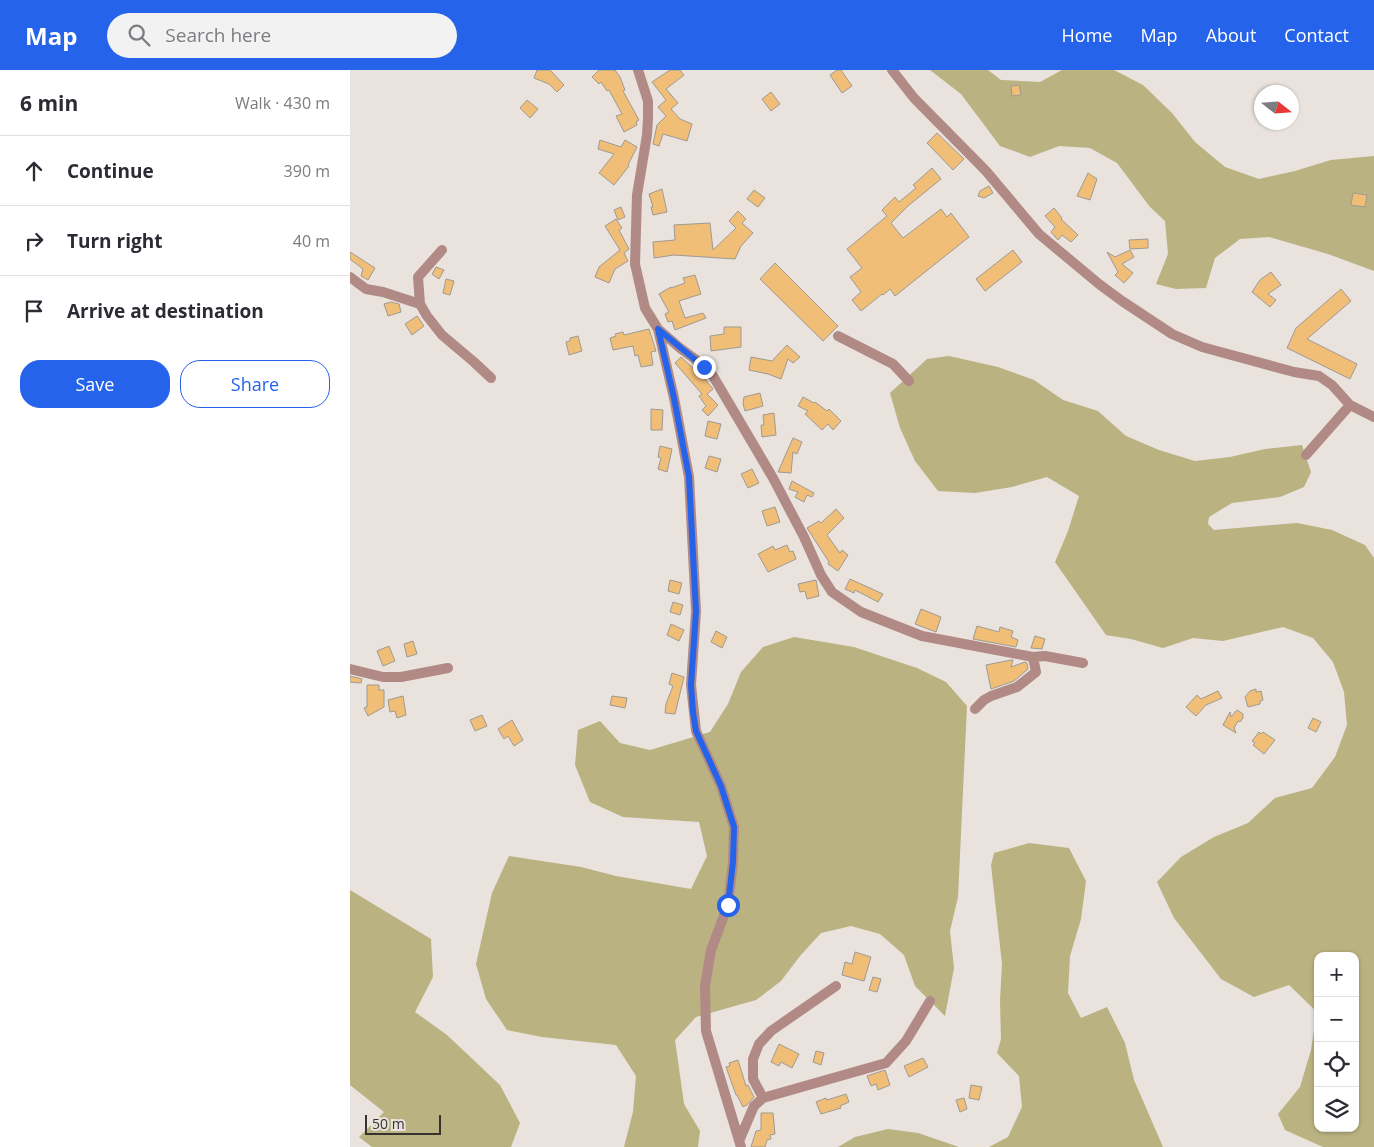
<!DOCTYPE html>
<meta charset="utf-8">
<style>
:root{--surface:#fff;--page:#f2f2f3;--text:#2b2b33;--muted:#7c7c81;--line:#e1e1e2;--accent:#2563eb}
body{margin:0;font-family:"Open Sans",sans-serif;background:var(--page);color:var(--text)}
.controls{position:absolute;right:15px;bottom:15px;display:grid;overflow:hidden;border-radius:10px;box-shadow:0 1px 4px #0004}
.controls button{width:45px;height:45px;display:grid;place-items:center;padding:0;border:0;border-bottom:1px solid var(--line);background:var(--surface);color:var(--text);font:25px sans-serif}
.compass{position:absolute;left:904px;top:15px;width:45px;height:45px;border-radius:50%;background:var(--surface);box-shadow:0 1px 4px #0004;rotate:107deg}
.scale{position:absolute;left:15px;bottom:12px;width:76px;box-sizing:border-box;padding-left:5px;border:2px solid #353230;border-top:0;font-size:14px;line-height:18px;white-space:nowrap;color:#353230;-webkit-text-stroke:4px #e9e2dd;paint-order:stroke}
.stop{position:absolute;width:15px;height:15px;margin:-11px;border:4px solid #2563eb;border-radius:50%;background:#fff}
.stop.end{background:#2563eb;border-color:#fff;box-shadow:0 1px 5px #0008}
.list{margin:0;padding:0;list-style:none}
h2{display:flex;justify-content:space-between;align-items:center;height:65px;margin:0;padding:0 20px;font-size:21px}
h2 small{font-size:16px;font-weight:400;color:var(--muted)}
.list li{display:grid;grid-template-columns:32px 1fr auto;gap:15px;align-items:center;box-sizing:border-box;height:70px;padding:0 20px;border-top:1px solid var(--line)}
.list b{display:block;font-size:19px;white-space:nowrap}
.list em{font-size:16px;font-style:normal;color:var(--muted)}
.actions{display:flex;gap:10px;padding:15px 20px}
.actions a{flex:1;padding:11px 0;border:1px solid var(--accent);border-radius:20px;text-align:center;font-size:18px;color:var(--accent)}
.actions .main{background:var(--accent);color:#fff}
.icon{flex:none;width:28px;height:28px;fill:none;stroke:currentColor;stroke-width:2;stroke-linecap:round;stroke-linejoin:round}
.map{position:relative;flex:none;width:1024px;height:1077px;overflow:hidden}
header{display:flex;align-items:center;gap:30px;box-sizing:border-box;height:70px;padding:0 25px;background:var(--accent);color:#fff}
header strong{font-size:24px}
nav{display:flex;gap:28px;margin-inline-start:auto;font-size:18px}
.search{width:350px;height:45px;background:var(--page);display:flex;align-items:center;gap:12px;box-sizing:border-box;padding:0 18px;border-radius:28px;color:var(--muted);font-size:19px}
main{display:flex}
aside{flex:1;background:var(--surface)}
.map>svg:first-child{display:block}
</style>
<header>
<strong>Map</strong>
<div class="search"><svg class="icon" aria-label="search" viewBox="0 0 24 24"><circle cx="10" cy="10" r="6"/><path d="M15 15l6 6"/></svg>Search here</div>
<nav><a>Home</a><a>Map</a><a>About</a><a>Contact</a></nav>
</header>
<main>
<aside>
<h2>6 min<small>Walk · 430 m</small></h2>
<ul class="list">
<li><svg class="icon" aria-label="ahead" viewBox="0 0 24 24"><path d="M12 20V5M6 11l6-6 6 6"/></svg><div><b>Continue</b></div><em>390 m</em></li>
<li><svg class="icon" aria-label="right" viewBox="0 0 24 24"><path d="M7 20v-9h11M14 6l5 5-5 5"/></svg><div><b>Turn right</b></div><em>40 m</em></li>
<li><svg class="icon" aria-label="arrive" viewBox="0 0 24 24"><path d="M6 21V4h12l-3 4 3 4H6"/></svg><div><b>Arrive at destination</b></div></li>
</ul>
<div class="actions"><a class="main">Save</a><a>Share</a></div>
</aside>
<div class="map">
<svg width="1024" height="1077" viewBox="0 0 1024 1077">
<rect width="100%" height="100%" fill="#e9e2dd"/>
<path fill="#bab280" fill-rule="evenodd" d="M580,0H638L651,10L690,12L712,0H764L793,15L822,43L845,72L875,97L909,109L945,101L981,90L1024,86V201L978,184L919,167L890,169L865,188L856,218L826,219L806,214L818,184L815,151L800,137L767,93L740,78L709,76L680,87L650,76L611,24Z
M599,286L648,297L684,310L713,330L748,341L776,366L809,380L845,391L880,387L915,379L952,375L961,402L954,417L930,427L882,433L859,447L858,454L864,460L947,453L982,460L1015,475L1024,488V1077H973L935,1060L928,1044L950,1017L961,980L967,942L939,915L904,927L871,909L824,848L807,812L831,787L864,767L898,753L925,728L962,718L985,687L997,655L994,622L983,592L963,568L933,557L873,571L843,568L813,578L781,569L756,565L705,492L718,461L729,426L697,407L662,417L625,423L588,421L565,391L550,358L540,323L577,289ZM968,886H1005V1058H968Z
M444,567L504,577L567,598L596,612L617,636L608,827L600,861L604,898L595,946L565,916L554,885L530,864L501,856L471,863L450,886L431,911L406,930L346,947L325,970L334,1034L350,1061L348,1077H274L283,1042L286,1006L266,975L192,967L157,960L136,929L126,894L142,823L159,786L231,797L266,806L341,819L357,786L349,752L273,747L240,732L225,695L228,660L250,651L270,673L300,680L360,662L378,634L391,602L413,577Z
M679,773L719,778L736,811L731,849L720,886L718,923L731,948L757,937L775,973L784,1010L813,1077H639L658,1067L672,1037L669,1006L647,983L651,969L650,931L652,894L641,795L644,783Z
M0,820L81,869L83,907L65,942L97,965L150,1015L170,1053L161,1077H22L9,1067L34,1042L0,1015Z
M538,1059L568,1063L609,1077H488L505,1067Z"/>
<path fill="#f0be76" stroke="#9e9a94" d="M187,0H200L214,15L207,22L199,14L184,8Z
M249,0H265L270,7L275,20L273,21L289,50L286,52L287,55L274,62L266,46L272,44L259,20L257,21L251,12L249,14L242,7Z
M320,0H330L334,5L316,19L328,33L321,39L330,49L342,54L337,71L313,64L309,76L303,74L307,55L316,46L308,37L316,30L302,12Z
M487,0H491L502,16L492,23L480,5Z
M669,15L671,25L662,26L661,16Z
M421,22L430,34L421,41L412,29Z
M177,30L188,39L180,48L170,38Z
M587,63L614,89L603,100L577,73Z
M250,70L271,77L275,70L287,77L278,95L279,96L264,115L249,103L264,84L248,79Z
M582,98L591,109L558,136L541,153L553,168L591,139L597,147L601,143L619,167L545,226L540,219L533,225L532,224L511,241L502,230L511,222L500,207L512,198L497,179L537,146L532,140L545,127L549,132L566,118L563,115Z
M738,103L747,109L740,130L727,126Z
M639,116L643,123L634,128L628,126L630,121Z
M312,119L317,142L303,145L301,137H303L299,124Z
M404,120L415,128L408,137L397,129Z
M1003,123L1017,125L1015,137L1001,135Z
M271,137L275,147L268,150L264,140Z
M704,138L712,148L711,149L728,165L721,172L712,165L708,170L701,162L705,157L695,146Z
M388,141L396,149L392,153L403,163L391,176L385,189L324,185L304,188L303,172L325,170L324,155L360,153L363,180L386,158L379,151Z
M266,149L272,158L269,160L279,179L274,183L278,191L265,199L259,213L245,207L249,197L270,180L255,156Z
M798,169V178L780,179L779,170Z
M663,180L672,192L635,221L626,209Z
M780,180L784,187L772,194L783,203L774,213L765,205L768,202L757,182L765,187Z
M0,182L25,198L18,210L11,206L13,199L0,189Z
M425,193L488,256L473,271L410,209Z
M86,197L94,200L89,209L82,204Z
M921,202L931,215L918,224L926,230L920,237L902,222L910,210Z
M345,205L351,224L329,231L335,248L353,243L356,248L325,260L322,251L318,252L315,244L319,242L309,224L321,217V218L335,213L333,208Z
M96,209L104,211L100,225L93,223Z
M991,219L1001,231L957,269L1007,294L1000,309L937,278L946,258Z
M41,232L49,234L51,242L38,246L34,234Z
M67,246L74,256L62,265L55,254Z
M374,257H391V277L361,281L360,266L374,264Z
M299,259L306,281L301,282L303,295L291,297L288,285L285,286L283,276L263,280L260,268L266,266L265,264L273,262L274,265Z
M228,266L232,281L219,285L216,272L220,271V268Z
M437,275L450,287L443,293L438,289L431,309L418,304L399,300L401,287L422,291Z
M331,287L355,309L363,319L357,324L368,335L358,346L352,340L356,336L349,326L352,324L325,293Z
M410,323L413,336L395,341L393,334L394,327Z
M453,327L464,333L465,332L477,341L479,339L491,351L483,360L478,354L472,360L455,344L458,341L448,336Z
M301,339L313,340L312,360H301Z
M424,343L426,365L412,367L411,355H414L413,345Z
M358,351L371,354L367,369L355,366Z
M443,368L452,372L447,384L443,382L441,403L428,402Z
M310,376L322,379L317,402L308,399L311,388L308,387Z
M359,386L371,389L367,402L355,398Z
M402,399L409,413L398,418L391,404Z
M442,411L464,423L462,427L457,425L454,432L445,427L448,422L439,419Z
M425,437L430,452L417,456L412,441Z
M486,439L494,448L477,465L490,483L492,480L498,485L488,501L478,494L479,492L457,458L469,451L471,453Z
M437,475L440,482L443,481L446,489L418,502L408,484L423,476L425,480Z
M500,509L533,524L528,532L505,520L504,523L495,519Z
M320,510L332,513L329,524L318,521Z
M466,510L469,526L457,529L455,521L450,522L448,514Z
M323,532L333,535L330,545L320,542Z
M571,539L591,547L586,562L565,554Z
M321,554L334,560L329,571L317,565Z
M627,556L649,562L650,557L663,561L661,567L668,570L666,577L623,569Z
M366,561L377,567L372,578L361,572Z
M685,566L695,569L692,579L681,578Z
M63,571L67,584L57,587L54,574Z
M39,576L45,591L33,596L27,581Z
M661,590H663L661,597L675,592L677,593L678,599L664,611L641,619L636,595Z
M322,603L334,607L325,644L315,643L316,634L323,616L319,614Z
M0,606L12,609L11,613L0,612Z
M17,615H29V620H34V637L18,646L14,638L17,637Z
M906,619V622L911,621L913,630L910,631V634L898,637L895,627L900,621Z
M868,621L872,628L856,635L846,646L836,637L847,625L851,629Z
M53,626L56,645L47,648L45,641L40,642L38,630Z
M262,626L277,628L275,638L260,635Z
M887,640L893,644V648L890,652L888,651L884,658L886,663L873,655L880,642L881,647Z
M132,645L137,656L125,661L120,650Z
M963,648L971,652L966,662L958,658Z
M162,650L173,670L164,676L158,666L154,669L148,659Z
M909,662L911,664L913,662L925,670L914,684L903,675L905,673L902,671Z
M505,882L521,887L514,911L492,905L495,892L502,894Z
M523,907L531,909L527,922L519,920Z
M429,974L449,984L442,998L431,992L429,996L421,992Z
M466,981L474,983L471,995L463,992Z
M573,988L578,997L559,1007L554,996Z
M388,990L396,1016L398,1015L404,1027L397,1035L393,1037L387,1025H386L376,997L380,996L379,993Z
M535,1000L540,1015L528,1020L526,1014L521,1016L517,1006Z
M621,1015L632,1017L629,1030L619,1028Z
M496,1024L499,1032L490,1036L491,1038L471,1044L466,1032L476,1028L477,1030Z
M614,1028L617,1039L610,1042L606,1030Z
M411,1043H423L425,1064L420,1065L421,1069L417,1070L415,1077H401L406,1061L411,1060Z"/>
<g fill="none" stroke-linecap="round" stroke-linejoin="round">
<path stroke="#b18a85" stroke-width="10" d="M288,0L298,31V48L297,65L287,125L285,194L295,238L308,259L324,328L339,407L346,541L341,615L346,661L371,716L384,757L383,792L378,835L361,880L355,916L356,961L391,1077
M542,0L564,28L636,101L689,164L749,214L772,231L822,264L852,277L944,302L969,306L982,315L1000,335L1024,347
M92,180L68,207L70,234L77,246L92,265L124,292L141,308
M0,207L16,219L33,222L70,234
M308,259L330,278L345,289L363,306L423,408L454,467L471,505L482,522L511,542L572,566L683,587L695,586L733,593
M488,266L543,294L559,311
M956,385L1000,335
M0,599L33,607H51L98,598
M625,639L634,630L641,626L667,617L686,602L683,587
M413,1028L403,1009V989L409,974L421,961L486,916
M389,1071L404,1036L413,1028L536,993L556,971L580,931"/>
</g>
<g fill="none" stroke-linecap="round" stroke-linejoin="round">
<path stroke="#2563eb" stroke-width="6" d="M354,297L308,259L324,328L339,407L346,541L341,615L343,642L346,661L371,716L384,757L383,792L378,835"/>
</g>
</svg>
<div class="controls">
<button>+</button>
<button>−</button>
<button><svg class="icon" aria-label="locate" viewBox="0 0 24 24"><circle cx="12" cy="12" r="6"/><path d="M12 2v4M12 18v4M2 12h4M18 12h4"/></svg></button>
<button><svg class="icon" aria-label="layers" viewBox="0 0 24 24"><path d="M12 4l9 5-9 5-9-5zM3 14l9 5 9-5"/></svg></button>
</div>
<svg class="compass" viewBox="-18 -18 36 36"><path d="M0-13l5 13h-10z" fill="#e53935"/><path d="M0 13l5-13h-10z" fill="#7c7c81"/></svg>
<div class="scale">50 m</div>
<div class="stop" style="left:378px;top:835px"></div>
<div class="stop end" style="left:354px;top:297px"></div>
</div>
</main>
